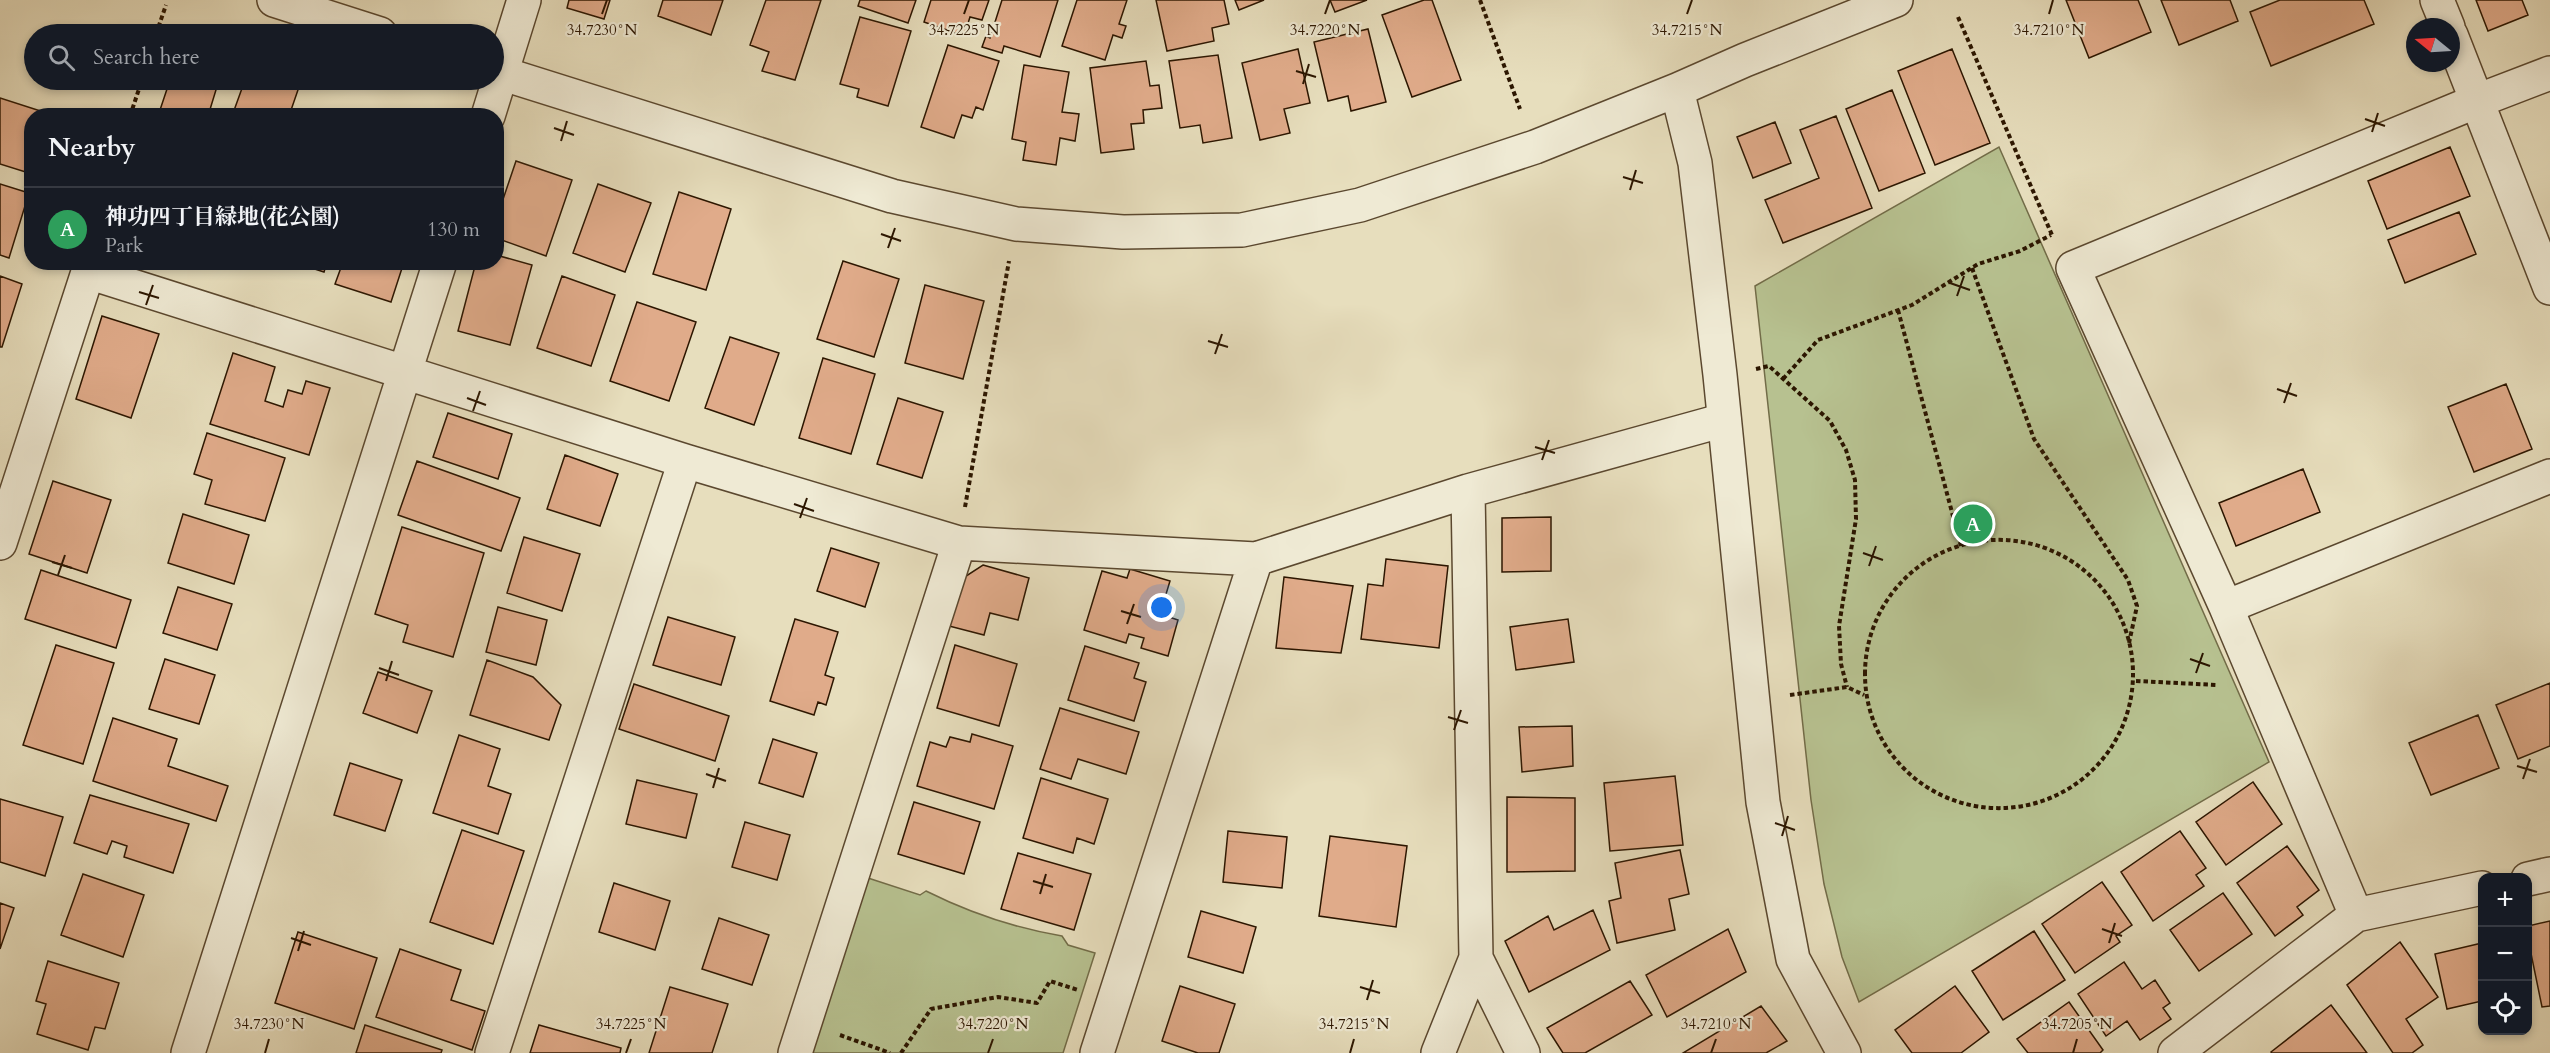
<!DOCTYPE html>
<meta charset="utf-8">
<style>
:root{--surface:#171b24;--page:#20242c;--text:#f1f3f6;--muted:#9ea1a6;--line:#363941;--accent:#7c3aed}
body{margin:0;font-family:Cardo,"Noto Serif JP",serif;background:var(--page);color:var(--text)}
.controls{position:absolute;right:18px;bottom:18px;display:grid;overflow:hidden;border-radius:12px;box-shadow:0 3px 9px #0003}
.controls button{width:54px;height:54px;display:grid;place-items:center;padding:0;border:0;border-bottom:2px solid var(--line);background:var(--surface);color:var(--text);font:30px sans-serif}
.compass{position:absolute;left:2406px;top:18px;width:54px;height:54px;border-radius:50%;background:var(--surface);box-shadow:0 3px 9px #0003;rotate:288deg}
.you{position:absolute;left:1162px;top:608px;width:21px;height:21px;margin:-15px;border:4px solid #fff;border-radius:50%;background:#1a73e8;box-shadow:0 0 0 9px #1a73e833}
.badge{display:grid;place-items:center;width:39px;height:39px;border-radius:50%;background:var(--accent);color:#fff;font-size:20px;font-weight:700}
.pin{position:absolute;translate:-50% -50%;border:3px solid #fff;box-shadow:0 2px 6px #0006}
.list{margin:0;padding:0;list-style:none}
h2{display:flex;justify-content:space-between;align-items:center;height:78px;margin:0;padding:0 24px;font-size:26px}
h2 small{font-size:20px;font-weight:400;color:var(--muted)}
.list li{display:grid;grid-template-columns:39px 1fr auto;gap:18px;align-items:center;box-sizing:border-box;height:84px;padding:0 24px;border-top:2px solid var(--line)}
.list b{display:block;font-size:22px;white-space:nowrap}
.list p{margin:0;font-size:20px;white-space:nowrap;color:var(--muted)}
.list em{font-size:20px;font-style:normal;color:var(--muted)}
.icon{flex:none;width:33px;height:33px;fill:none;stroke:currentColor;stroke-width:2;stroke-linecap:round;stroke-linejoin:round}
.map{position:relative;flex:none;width:2550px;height:1053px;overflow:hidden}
.search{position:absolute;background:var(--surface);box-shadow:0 3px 9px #0003;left:24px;top:24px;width:480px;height:66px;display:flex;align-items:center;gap:15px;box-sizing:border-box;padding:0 21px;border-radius:33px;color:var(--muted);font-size:22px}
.panel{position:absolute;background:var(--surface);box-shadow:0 3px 9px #0003;left:24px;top:108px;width:480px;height:162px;border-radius:24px}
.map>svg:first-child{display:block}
</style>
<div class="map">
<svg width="2550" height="1053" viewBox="0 0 2550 1053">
<rect width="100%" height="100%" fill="#e7debd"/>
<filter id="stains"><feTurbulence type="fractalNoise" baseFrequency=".00333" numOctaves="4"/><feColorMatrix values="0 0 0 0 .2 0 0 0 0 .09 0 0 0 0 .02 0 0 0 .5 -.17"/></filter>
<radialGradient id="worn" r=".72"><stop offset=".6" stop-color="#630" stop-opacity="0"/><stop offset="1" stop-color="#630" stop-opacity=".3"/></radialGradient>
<path fill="#b7c190" stroke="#726c48" stroke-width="1.5" d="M1999,147L2269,762L1859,1002L1842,957L1824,884L1811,800L1755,286Z
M868,878L920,895L926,891C970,913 1014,928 1062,936L1068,945L1095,953L1063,1053H811Z"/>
<path fill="#e0ab8a" stroke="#2c1600" stroke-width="1.5" d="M569,0H610L604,19L567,8Z
M663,0H723L711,35L658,16Z
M766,0H821L795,80L762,71L769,52L750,45Z
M860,0H916L908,23L858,6Z
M931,0H989L982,20L970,17L964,36L924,22Z
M1002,0H1058L1040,57L1004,46L1002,53L982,47L986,36L990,38Z
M1077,0H1127L1119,24L1126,26L1122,38L1113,35L1105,60L1062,46Z
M1156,0H1224L1229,24L1212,28L1214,41L1167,51Z
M1235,0H1264L1239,10Z
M1330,0H1367L1335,12Z
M1424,0H1432L1461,80L1412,97L1382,15Z
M2066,0H2138L2151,32L2089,58Z
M2161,0H2230L2238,21L2179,45Z
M2280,0H2364L2374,24L2271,66L2250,12Z
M2476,0H2522L2528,15L2488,31Z
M860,17L911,31L888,106L857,97L859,89L840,84Z
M1368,29L1386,102L1351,111L1348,96L1328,101L1314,42Z
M948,45L999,61L983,110L976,107L972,118L962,115L954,138L921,127Z
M1298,49L1310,103L1284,109L1290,133L1260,140L1242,63Z
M1952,49L1990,143L1935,165L1898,71Z
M1218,55L1232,138L1203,143L1200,125L1180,128L1169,61Z
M1146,61L1150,86L1159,85L1162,108L1143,110L1144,123L1131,124L1134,149L1101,153L1090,68Z
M1024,65L1069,72L1062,112L1079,114L1075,141L1060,138L1056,165L1023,160L1026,142L1012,139Z
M170,80H219L208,116H158Z
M245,80H288L300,84L289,116H232Z
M1892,90L1925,173L1879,191L1846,109Z
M0,98L56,116H32V174L0,164Z
M1836,116L1872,208L1783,243L1765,200L1819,178L1800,130Z
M1775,122L1791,163L1753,178L1737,137Z
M2450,147L2470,196L2387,229L2368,181Z
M516,161L572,180L546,256L496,238V220Z
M0,184L29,193L9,258L0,255Z
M598,184L651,203L625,272L573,253Z
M679,192L731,209L706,290L653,274Z
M2459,212L2476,254L2405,283L2388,240Z
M496,255L532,265L510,345L458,331L476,262H496Z
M843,261L899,279L874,357L817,339Z
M293,262H327L324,272Z
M343,262H404L391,302L335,284Z
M0,276L22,284L2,347H0Z
M562,276L615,295L591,366L537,348Z
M925,285L984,301L963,379L905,363Z
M637,302L696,322L669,401L610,381Z
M102,316L159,334L131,418L76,399Z
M730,337L779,353L754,425L705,408Z
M233,353L275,367L265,401L283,407L288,390L302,394L306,381L330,388L309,455L210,424Z
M823,358L875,374L851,454L799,438Z
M2506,384L2532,449L2474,472L2448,407Z
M898,398L943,412L922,478L877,464Z
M448,413L512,434L498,479L433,457Z
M207,433L285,458L265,521L205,504L212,480L194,474Z
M565,455L618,474L600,526L547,509Z
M417,461L520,498L501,551L398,515Z
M2303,469L2320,512L2236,546L2219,503Z
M53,481L111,500L87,573L29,554Z
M183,514L249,535L234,584L168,563Z
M1551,517V571L1502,572V518Z
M402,527L484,553L453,657L403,642L408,625L375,614Z
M524,537L580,554L562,611L507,593Z
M831,548L879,563L865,607L817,591Z
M1386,559L1448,566L1439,648L1361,639L1368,584L1383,586Z
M983,565L1029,578L1018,620L990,613L984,635L949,626L963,578Z
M1130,569L1170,581L1160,614L1178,620L1168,656L1141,648L1144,638L1129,634L1126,643L1084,630L1102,571L1127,578Z
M41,570L131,600L116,648L25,619Z
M1284,577L1353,586L1341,653L1276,648Z
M178,587L232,604L217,650L163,633Z
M498,607L547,620L536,665L486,652Z
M668,617L735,637L721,685L653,665Z
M795,619L838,632L825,675L834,678L826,705L818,702L814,715L770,701Z
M1568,619L1574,662L1516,670L1510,627Z
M56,645L114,663L83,764L23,745Z
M955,645L1017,664L999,726L937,708Z
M1085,646L1139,663L1134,678L1146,682L1134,721L1068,700Z
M165,659L215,675L199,724L149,709Z
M487,660L533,677L561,705L549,740L470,715Z
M378,672L432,691L417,733L363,713Z
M2550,683V746L2518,759L2496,705Z
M634,684L729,716L715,761L619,729Z
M1060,708L1139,732L1126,774L1078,759L1071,779L1040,769Z
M2478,715L2499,768L2431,795L2409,743Z
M113,718L177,739L168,766L228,786L216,821L93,781Z
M1572,726L1573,766L1522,772L1519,727Z
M972,734L1013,746L994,809L917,786L930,742L946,747L950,737L970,742Z
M459,735L500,749L488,786L511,794L498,834L433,813Z
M773,739L817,753L803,797L759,783Z
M350,763L402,780L385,831L334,815Z
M1675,776L1683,845L1610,851L1604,783Z
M1041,778L1108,799L1094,844L1077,838L1073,853L1023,838Z
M637,780L697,794L686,838L626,824Z
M2253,782L2282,824L2226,865L2196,822Z
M90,795L189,824L173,873L124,857L127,846L112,841L107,854L74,843Z
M1507,797L1575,798V871L1507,872Z
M0,799L63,817L45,876L0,862Z
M914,802L980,822L964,874L898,854Z
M745,822L790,835L777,880L732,867Z
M462,830L524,851L493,944L430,922Z
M1228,831L1287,837L1282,888L1223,882Z
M2180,831L2206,868L2196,875L2204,886L2153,921L2121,872Z
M1330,836L1407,846L1396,927L1319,916Z
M2287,846L2319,890L2297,907L2303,915L2275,936L2237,883Z
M1680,850L1689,894L1669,899L1675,930L1617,943L1609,901L1621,898L1615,863Z
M1018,853L1091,874L1074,930L1001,909Z
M83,874L144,895L123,957L61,935Z
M2102,882L2132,925L2116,936L2120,942L2075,973L2042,924Z
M614,883L670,901L655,950L599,932Z
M2223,893L2252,934L2199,971L2170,930Z
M0,903L14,908L0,949Z
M1593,910L1610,950L1529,992L1505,941L1548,916L1554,930Z
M1201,911L1256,927L1243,973L1188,957Z
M719,918L769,935L752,985L702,969Z
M2550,921V1006L2542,1007L2528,939V926Z
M1728,929L1746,972L1667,1017L1646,975Z
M2034,931L2065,980L2003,1020L1972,971Z
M298,932L377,958L354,1029L275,1003Z
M2400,942L2438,997L2406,1019L2423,1045L2412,1053H2393L2347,985Z
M2482,943V1001L2447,1009L2435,954Z
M400,949L461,970L451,1000L485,1011L472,1050L376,1017Z
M48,961L119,983L105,1029L95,1027L88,1050L37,1034L46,1004L36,1001Z
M2124,962L2142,989L2155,980L2170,1003L2163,1008L2171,1019L2140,1040L2127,1021L2106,1036L2078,994Z
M1630,981L1652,1015L1585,1053H1563L1547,1028Z
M1180,986L1235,1004L1219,1053H1198L1162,1041Z
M1955,986L1989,1032L1961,1053H1912L1895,1030Z
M670,987L728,1004L712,1053H649Z
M2069,1002L2103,1050L2100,1053H2028L2017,1039Z
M2331,1005L2367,1053H2272L2271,1052Z
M1761,1006L1787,1041L1766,1053H1683Z
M365,1025L442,1050L441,1053H356Z
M539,1025L621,1048L620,1053H530Z"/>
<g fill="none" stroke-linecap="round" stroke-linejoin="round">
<g stroke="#5b482f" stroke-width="36">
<path id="minor" d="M2437,0L2448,27
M2451,35L2550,288
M488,116L524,0
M1468,491L1476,958L1523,1053
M0,543L88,272L685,461L959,543L1256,559L1468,491L1724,420
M2226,607L2550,476
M2528,879L2550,874
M2356,915L2226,607L2073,268L2477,101L2550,73
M188,1053L440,262
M492,1053L685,461
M795,1053L959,543
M1097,1053L1256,559
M1438,1053L1476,958
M2175,1053L2356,915L2482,888"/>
</g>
<g stroke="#5b482f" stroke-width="36">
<path id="tertiary" d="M274,0L380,34
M494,71L892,196L1016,224L1123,232L1242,230L1360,205L1535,147L1677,90L1695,163L1720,375L1763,802L1793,959L1844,1053
M1677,90L1745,60L1896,0"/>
</g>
<path stroke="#2c1600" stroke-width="4" stroke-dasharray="4.5 3" stroke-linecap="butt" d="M1480,0L1520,109
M1958,17L2052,235
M156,34L166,5
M130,116L142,80
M1972,268L2034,439L2128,580L2137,606L2129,643
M1898,310L1961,546
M1756,369L1769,366L1830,421L1846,450L1855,480L1856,519L1839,626L1841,664L1847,687
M1783,379L1818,340L1912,305L1978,264L2020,251L2051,235
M965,507L1009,261
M1865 674a134 134 0 1 1 268 0a134 134 0 1 1-268 0Z
M2136,681L2217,685
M1790,695L1847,687L1864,695
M840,1035L890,1053
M901,1053L931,1009L998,997L1037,1003L1050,981L1078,990"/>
<use href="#minor" stroke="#efead4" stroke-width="33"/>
<use href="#tertiary" stroke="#efead4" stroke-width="33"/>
</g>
<path fill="none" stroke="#2c1600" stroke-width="2" d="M602,14L607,0M964,14L969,0M1325,14L1330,0M1687,14L1692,0M2049,14L2053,0M1296,71L1316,77M1303,84L1309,64M2365,119L2385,126M554,128L574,135M2372,132L2378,113M561,141L567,121M1623,177L1643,183M1630,190L1636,170M881,234L901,241M888,248L895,228M1950,283L1970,290M139,292L159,298M1957,296L1964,276M146,305L153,285M1208,341L1228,347M1215,354L1222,334M2277,389L2297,396M467,398L486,405M2284,403L2291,383M473,411L480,391M1535,447L1555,453M1542,460L1549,440M794,504L814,511M800,518L807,498M1863,553L1883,560M52,562L72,568M1869,566L1876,546M58,575L65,555M1121,611L1141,617M1127,624L1134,604M2190,659L2210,666M379,668L399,675M2196,673L2203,653M386,681L392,661M1448,717L1468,723M1454,730L1461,710M2517,766L2537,772M706,774L726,781M2523,779L2530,759M713,788L719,768M1775,823L1795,830M1782,836L1788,816M1033,881L1053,887M1040,894L1046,874M2102,929L2122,936M291,938L311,945M2109,943L2115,923M298,951L304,931M1360,987L1380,993M1367,1000L1373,980M265,1053L269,1039M626,1053L631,1039M988,1053L993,1039M1350,1053L1354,1039M1711,1053L1716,1039M2073,1053L2077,1039"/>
<g font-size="15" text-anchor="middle" fill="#2c1600" stroke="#efead4" stroke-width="4.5" stroke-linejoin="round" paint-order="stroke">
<text x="602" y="35">34.7230°N</text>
<text x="964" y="35">34.7225°N</text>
<text x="1325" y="35">34.7220°N</text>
<text x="1687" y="35">34.7215°N</text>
<text x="2049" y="35">34.7210°N</text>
<text x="269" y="1029">34.7230°N</text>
<text x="631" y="1029">34.7225°N</text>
<text x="1354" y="1029">34.7215°N</text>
<text x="1716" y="1029">34.7210°N</text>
<text x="2077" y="1029">34.7205°N</text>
<text x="993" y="1029">34.7220°N</text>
</g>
<rect width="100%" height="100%" filter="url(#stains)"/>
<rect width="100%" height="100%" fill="url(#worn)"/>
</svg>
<div class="controls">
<button>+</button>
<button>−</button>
<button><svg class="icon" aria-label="locate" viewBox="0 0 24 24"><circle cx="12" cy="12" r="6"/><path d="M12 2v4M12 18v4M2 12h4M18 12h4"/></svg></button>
</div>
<svg class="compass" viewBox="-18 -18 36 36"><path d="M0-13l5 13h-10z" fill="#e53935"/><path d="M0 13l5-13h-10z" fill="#9ea1a6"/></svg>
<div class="you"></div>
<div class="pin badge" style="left:1973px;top:524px;background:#2e9e5b">A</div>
<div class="search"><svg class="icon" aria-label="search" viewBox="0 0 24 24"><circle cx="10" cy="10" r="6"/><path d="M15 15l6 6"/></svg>Search here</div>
<section class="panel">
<h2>Nearby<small></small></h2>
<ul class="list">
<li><span class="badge" style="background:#2e9e5b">A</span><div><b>神功四丁目緑地(花公園)</b><p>Park</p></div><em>130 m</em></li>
</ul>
</section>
</div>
